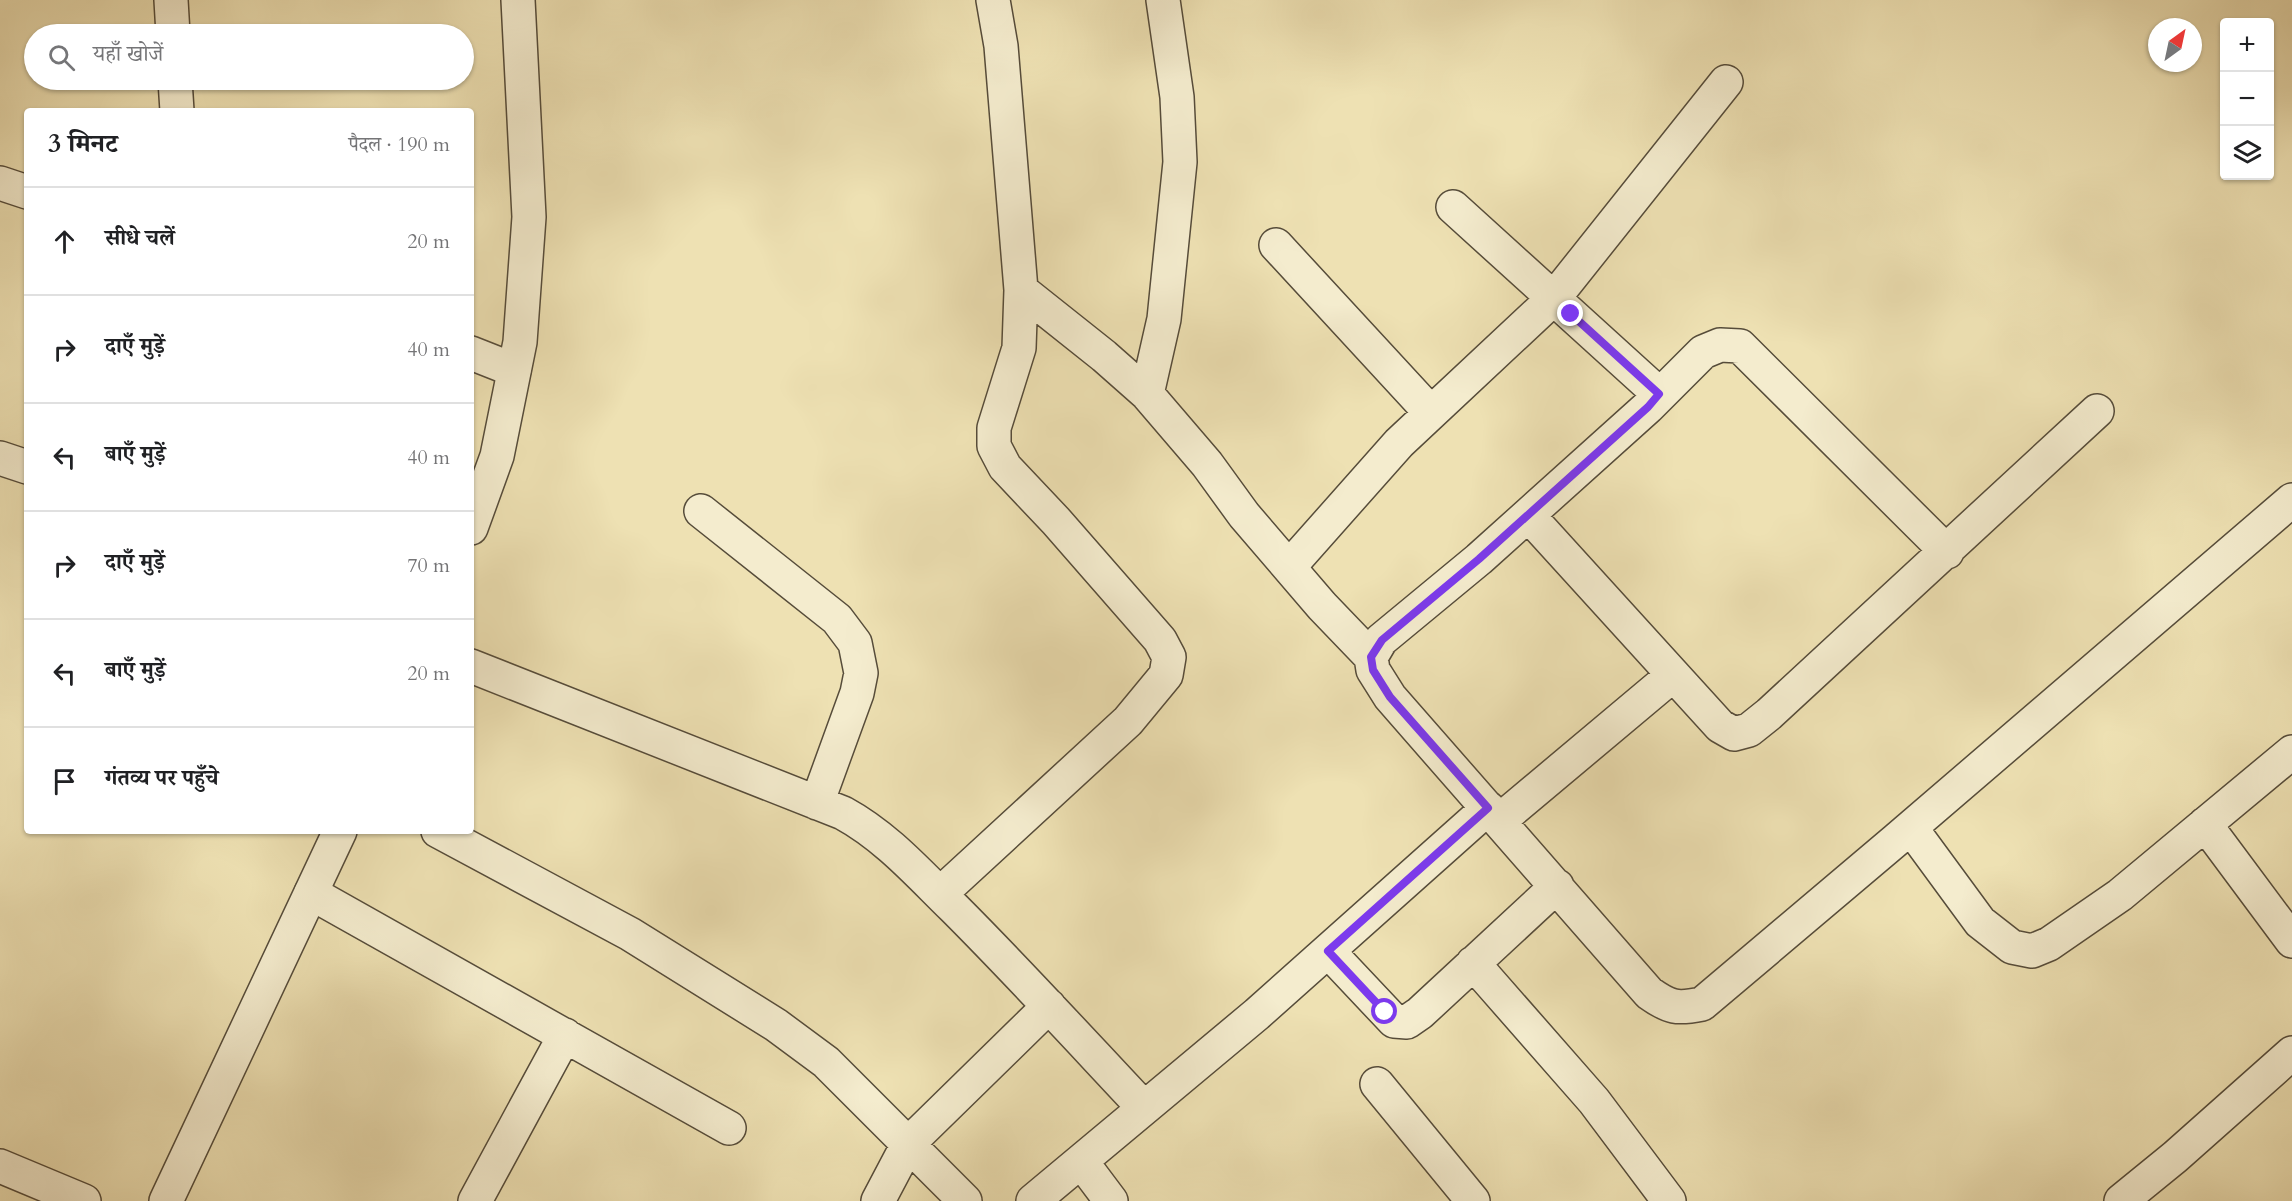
<!DOCTYPE html>
<html lang="hi">
<meta charset="utf-8">
<style>
:root{--surface:#fff;--page:#f2f2f2;--text:#202124;--muted:#757577;--line:#e0e0e0}
body{margin:0;font-family:Cardo,"Noto Serif Devanagari",serif;background:var(--page);color:var(--text)}
.controls{position:absolute;right:18px;top:18px;display:grid;overflow:hidden;border-radius:6px;box-shadow:0 2px 4px #0004}
.controls button{width:54px;height:54px;display:grid;place-items:center;padding:0;border:0;border-bottom:2px solid var(--line);background:var(--surface);color:var(--text);font:30px sans-serif}
.compass{position:absolute;left:2148px;top:18px;width:54px;height:54px;border-radius:50%;background:var(--surface);box-shadow:0 2px 4px #0004;rotate:33deg}
.stop{position:absolute;width:18px;height:18px;margin:-14px;border:4px solid #7c3aed;border-radius:50%;background:#fff}
.stop.end{background:#7c3aed;border-color:#fff;box-shadow:0 2px 6px #0008}
.list{margin:0;padding:0;list-style:none}
h2{display:flex;justify-content:space-between;align-items:center;height:78px;margin:0;padding:0 24px;font-size:26px}
h2 small{font-size:20px;font-weight:400;color:var(--muted)}
.list li{display:grid;grid-template-columns:39px 1fr auto;gap:18px;align-items:center;box-sizing:border-box;height:108px;padding:0 24px;border-top:2px solid var(--line)}
.list b{display:block;font-size:22px;white-space:nowrap}
.list em{font-size:20px;font-style:normal;color:var(--muted)}
.icon{flex:none;width:33px;height:33px;fill:none;stroke:currentColor;stroke-width:2;stroke-linecap:round;stroke-linejoin:round}
.map{position:relative;flex:none;width:2292px;height:1201px;overflow:hidden}
.search{position:absolute;background:var(--surface);box-shadow:0 2px 4px #0004;left:24px;top:24px;width:450px;height:66px;display:flex;align-items:center;gap:15px;box-sizing:border-box;padding:0 21px;border-radius:33px;color:var(--muted);font-size:22px}
.panel{position:absolute;background:var(--surface);box-shadow:0 2px 4px #0004;left:24px;top:108px;width:450px;height:726px;border-radius:6px}
.map>svg:first-child{display:block}
</style>
<div class="map">
<svg width="2292" height="1201" viewBox="0 0 2292 1201">
<rect width="100%" height="100%" fill="#eee1b3"/>
<filter id="stains"><feTurbulence type="fractalNoise" baseFrequency=".00333" numOctaves="4"/><feColorMatrix values="0 0 0 0 .2 0 0 0 0 .09 0 0 0 0 .02 0 0 0 .5 -.17"/></filter>
<radialGradient id="worn" r=".72"><stop offset=".6" stop-color="#630" stop-opacity="0"/><stop offset="1" stop-color="#630" stop-opacity=".3"/></radialGradient>
<g fill="none" stroke-linecap="round" stroke-linejoin="round">
<g stroke="#564c3a" stroke-width="36">
<path id="minor" d="M171,0L173,34
M175,80L177,111
M0,183L27,192
M1453,207L1659,394
M1276,245L1431,413
M1021,290L1104,356L1147,394L1207,464L1244,515L1322,606L1371,657
M471,353L514,370
M1147,394L1164,319L1180,162L1177,97L1163,0
M0,458L27,467
M701,511L837,619L855,643L861,673L857,693L817,803
M1528,515L1720,726L1734,734L1749,730L1769,714L2097,411
M1947,552L1740,346L1720,345L1703,352L1648,407L1479,559L1381,640L1371,657L1373,670L1390,697L1649,993C1670,1008 1677,1009 1702,1004L1896,840L2292,500
M1289,567L1399,443L1554,298L1726,82
M471,666L843,813C887,837 919,874 954,908C1019,973 1081,1041 1144,1108
M1499,821L1673,675
M2205,824L2292,941
M1911,828L1980,922L2012,947L2032,951L2049,944L2120,895L2292,752
M438,831L630,934L776,1025L826,1062L965,1201
M311,893L729,1128
M940,894L1128,721L1166,675L1169,657L1160,640L1056,521L1005,467L994,446V428L1019,348L1021,290L1001,46L993,0
M1328,951L1394,1021L1407,1022L1420,1013L1557,886
M1473,963L1594,1101L1669,1201
M1377,1084L1473,1201
M1081,1161L1111,1201
M0,1166L84,1201
M475,1201L565,1035
M878,1201L908,1144L1049,1006
M1033,1201L1257,1014L1488,808
M2121,1201L2175,1157L2292,1053"/>
</g>
<g stroke="#564c3a" stroke-width="36">
<path id="tertiary" d="M471,528L497,456L520,342L529,217L518,0
M166,1201L340,831"/>
</g>
<use href="#minor" stroke="#f4ecce" stroke-width="33"/>
<use href="#tertiary" stroke="#f4ecce" stroke-width="33"/>
</g>
<g fill="none" stroke-linecap="round" stroke-linejoin="round">
<path stroke="#7c3aed" stroke-width="8" d="M1385,1012L1328,951L1488,808L1390,697L1373,670L1371,657L1382,640L1479,559L1648,407L1659,394L1571,314"/>
</g>
<rect width="100%" height="100%" filter="url(#stains)"/>
<rect width="100%" height="100%" fill="url(#worn)"/>
</svg>
<div class="controls">
<button>+</button>
<button>−</button>
<button><svg class="icon" aria-label="layers" viewBox="0 0 24 24"><path d="M12 4l9 5-9 5-9-5zM3 14l9 5 9-5"/></svg></button>
</div>
<svg class="compass" viewBox="-18 -18 36 36"><path d="M0-13l5 13h-10z" fill="#e53935"/><path d="M0 13l5-13h-10z" fill="#757577"/></svg>
<div class="stop" style="left:1385px;top:1012px"></div>
<div class="stop end" style="left:1571px;top:314px"></div>
<div class="search"><svg class="icon" aria-label="search" viewBox="0 0 24 24"><circle cx="10" cy="10" r="6"/><path d="M15 15l6 6"/></svg>यहाँ खोजें</div>
<section class="panel">
<h2>3 मिनट<small>पैदल · 190 m</small></h2>
<ul class="list">
<li><svg class="icon" aria-label="ahead" viewBox="0 0 24 24"><path d="M12 20V5M6 11l6-6 6 6"/></svg><div><b>सीधे चलें</b></div><em>20 m</em></li>
<li><svg class="icon" aria-label="right" viewBox="0 0 24 24"><path d="M7 20v-9h11M14 6l5 5-5 5"/></svg><div><b>दाएँ मुड़ें</b></div><em>40 m</em></li>
<li><svg class="icon" aria-label="left" viewBox="0 0 24 24"><path d="M17 20v-9H6M10 6l-5 5 5 5"/></svg><div><b>बाएँ मुड़ें</b></div><em>40 m</em></li>
<li><svg class="icon" aria-label="right" viewBox="0 0 24 24"><path d="M7 20v-9h11M14 6l5 5-5 5"/></svg><div><b>दाएँ मुड़ें</b></div><em>70 m</em></li>
<li><svg class="icon" aria-label="left" viewBox="0 0 24 24"><path d="M17 20v-9H6M10 6l-5 5 5 5"/></svg><div><b>बाएँ मुड़ें</b></div><em>20 m</em></li>
<li><svg class="icon" aria-label="arrive" viewBox="0 0 24 24"><path d="M6 21V4h12l-3 4 3 4H6"/></svg><div><b>गंतव्य पर पहुँचे</b></div></li>
</ul>
</section>
</div>
